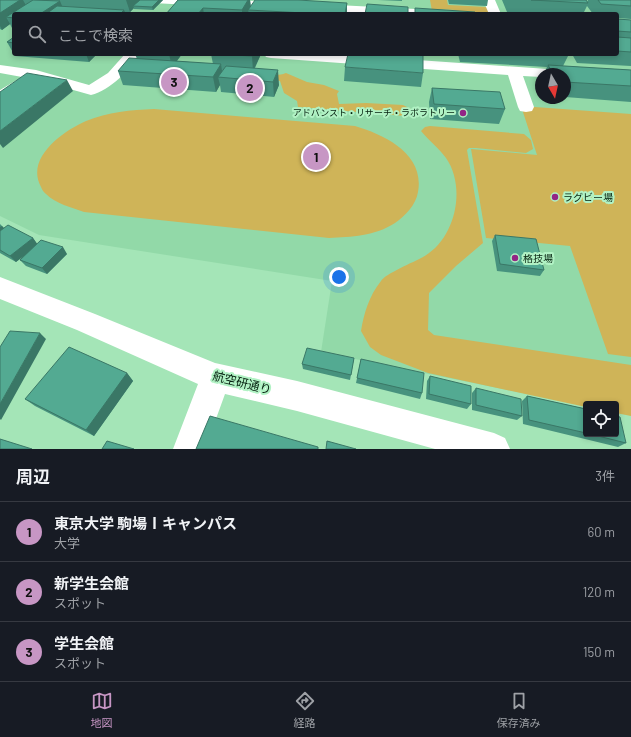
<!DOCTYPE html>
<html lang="ja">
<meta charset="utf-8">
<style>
:root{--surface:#171b24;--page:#20242c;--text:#f1f3f6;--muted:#9ea1a6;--line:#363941;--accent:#c796c4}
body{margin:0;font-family:Barlow,"Noto Sans JP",sans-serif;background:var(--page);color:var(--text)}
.controls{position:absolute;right:12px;bottom:12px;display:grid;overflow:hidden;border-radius:4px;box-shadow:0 2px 6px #0003}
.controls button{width:36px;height:36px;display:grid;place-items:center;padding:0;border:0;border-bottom:1px solid var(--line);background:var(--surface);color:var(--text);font:20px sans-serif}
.compass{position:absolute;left:535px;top:68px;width:36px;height:36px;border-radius:50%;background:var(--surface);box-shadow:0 2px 6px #0003;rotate:171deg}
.you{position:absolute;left:339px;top:277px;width:14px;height:14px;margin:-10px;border:3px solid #fff;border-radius:50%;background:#1a73e8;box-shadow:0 0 0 6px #1a73e833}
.badge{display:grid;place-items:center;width:26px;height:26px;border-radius:50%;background:var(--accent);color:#111;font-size:13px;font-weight:700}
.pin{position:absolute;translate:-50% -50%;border:2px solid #fff;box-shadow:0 1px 4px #0006}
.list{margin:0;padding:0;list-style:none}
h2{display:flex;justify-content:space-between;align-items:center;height:52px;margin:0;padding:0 16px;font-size:17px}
h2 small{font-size:13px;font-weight:400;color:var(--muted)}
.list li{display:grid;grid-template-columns:26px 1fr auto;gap:12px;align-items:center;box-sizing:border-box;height:60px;padding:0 16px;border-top:1px solid var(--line)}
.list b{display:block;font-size:15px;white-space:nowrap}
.list p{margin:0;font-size:13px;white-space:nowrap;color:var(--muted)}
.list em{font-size:13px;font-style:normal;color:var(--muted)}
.icon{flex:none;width:22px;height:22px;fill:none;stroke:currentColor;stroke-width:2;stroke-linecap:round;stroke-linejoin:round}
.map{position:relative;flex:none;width:631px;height:449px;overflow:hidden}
.search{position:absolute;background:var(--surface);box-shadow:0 2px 6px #0003;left:12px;right:12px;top:12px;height:44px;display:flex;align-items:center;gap:10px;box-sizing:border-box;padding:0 14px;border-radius:4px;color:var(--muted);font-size:15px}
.sheet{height:232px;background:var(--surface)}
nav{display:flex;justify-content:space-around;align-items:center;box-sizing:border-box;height:56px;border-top:1px solid var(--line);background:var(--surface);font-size:11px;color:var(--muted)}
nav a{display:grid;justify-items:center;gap:2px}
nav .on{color:var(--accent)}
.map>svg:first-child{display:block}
</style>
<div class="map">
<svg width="631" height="449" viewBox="0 0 631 449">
<rect width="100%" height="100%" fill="#a4e5b7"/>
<path fill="#92d9a8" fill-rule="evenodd" d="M0,0H631V415L616,404H586V406L321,352L332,281L39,235L0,216ZM14,14H617V54H14ZM541,74H565V98H541Z"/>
<path fill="#cfb458" d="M430,0H447L448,5L487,7L490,14L456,12L455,10L439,9V11H432Z
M286,73L307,82L324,85L339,91L337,94L339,104L366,103L403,105L411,109V112L405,116L298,107L297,101L284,93L280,81L258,78C268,73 276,77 286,73Z
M521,106L631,114V357L608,354L570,246L486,238L471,149L537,155Z
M154,109L355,126C385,135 425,154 418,192C416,205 405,216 395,223C375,236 351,237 329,238L84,212C71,207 56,204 46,194C43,192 42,189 41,187C25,158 63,131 86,121C108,112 131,110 154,109Z
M430,126L524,134L531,140L533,149L526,153L476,148H469L467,150L483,243L456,266L429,293L428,330L434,335L631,365V416L616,413V404H586V407L428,373L381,355L370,347L361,331C364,313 369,296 381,281C385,274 414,262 423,257C455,240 467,188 446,158C439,148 429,141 421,131L425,127Z"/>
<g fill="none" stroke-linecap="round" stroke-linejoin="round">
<path fill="#fff" fill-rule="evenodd" d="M147,0H228L282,2L288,6L282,10L153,3Z
M483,0H495L501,14H489Z
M317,4L435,10L441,14H364L313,11L311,8L313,5Z
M125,54H140C129,70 111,90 91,95L38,80L6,100L0,102V90L22,77L0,73V65L36,70L89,85L108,73Z
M264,54H332L562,70L567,71L569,74L565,78V74H541V77L523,76L534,107L532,111L526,112L520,111L518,107L508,75L271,58L266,57Z
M0,277L95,314L215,363L297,381L494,433L505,438L510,449H435L297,411L225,394L205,449H173L198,384L77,330L0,299Z"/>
</g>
<path fill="#47927e" d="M0,0H163L153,10L134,9V8L130,12L14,14V30H13L10,24L2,30L0,29Z
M178,0H250L251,7L347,3V14H166Z
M378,0H402V1Z
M448,0H488L487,6L449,4Z
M502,0H586L587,2L588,0H631V19L617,18V14H593L587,6L583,14H548L507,12Z
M617,19L631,20V66L577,63L572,54H617Z
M14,37V54H97L89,62L15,56L7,42Z
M135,54H182L177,61L213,64L211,54H261L255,68L279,85L274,97L221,92L220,85L216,92L123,85L118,71L137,59Z
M458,54H569L563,66L631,70V102L565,97V74H544L547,67L460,62Z
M345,67L423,73L421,87L344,81Z
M432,88L505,109L499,124L430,119L429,102Z
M0,224L4,228L33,238L37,244L67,254L47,274L26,266L20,260L25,255L16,262L0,253Z
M495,235L544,270L540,276L497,271L492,241Z
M354,358L350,380L303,369L302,364Z
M361,359L422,393L420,399L356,383Z
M127,373L133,381L94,436L35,406L25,399Z
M430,376L471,404L467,409L426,399L427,381Z
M476,388L522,416L517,420L472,410V393Z
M527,396L586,409V434H616L626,443L618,447L523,424L522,401Z"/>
<path fill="#3a7766" d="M20,0H23L29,11L6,17L10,24L2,30L0,26V13Z
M126,0H142L133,6L134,8L130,12Z
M159,0H163L153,10L152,7Z
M248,0H250L251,10H248L249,14H242V10Z
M60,1L65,13L64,14H40Z
M347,3V14H345Z
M203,8L204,14H198Z
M124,10L126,14H120Z
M86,54H97L89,62Z
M169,54H182L172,67Z
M253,54H261L253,71L252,56Z
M221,64L223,78L218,77L220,85L216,92L213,77Z
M278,70L279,85L274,97L273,82Z
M67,80L73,91L3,148L0,144V131Z
M2,226L8,233L0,237V227Z
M33,238L38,245L16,262L10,256Z
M63,247L67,254L47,274L42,268Z
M40,333L46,339L1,420L0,419V404Z
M127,373L133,381L94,436L86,430Z"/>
<path fill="#53aa92" stroke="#3a7766" d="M0,0H20L0,13Z
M33,0L60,1L40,14H14V18L6,17Z
M140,0H159L152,7L133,6Z
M178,0H248L242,10L203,8L198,14H166Z
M255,0H298L347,3L345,14H322L248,10Z
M531,0H586L588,3Z
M598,0H631V6L601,4Z
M367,4L408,7V14H365Z
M57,6L124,10L120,14H46Z
M415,8L475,12L476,14H415Z
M617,19L631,20V32L617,31Z
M14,37V43L7,42Z
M617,37L631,38V52L617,51Z
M215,54H253L252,56Z
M348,54H423V73L345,67Z
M129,58L221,64L213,77L118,71Z
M548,65L631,70V86L565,82V74H553Z
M226,66L278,70L273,82L218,77Z
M27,73L67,80L0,131V92Z
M432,88L500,92L505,109L434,104Z
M8,225L33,238L10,256L0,250V231Z
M495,235L536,239L544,270L500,264Z
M41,240L63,247L42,268L20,260Z
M10,331L40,333L0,404V347Z
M69,347L127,373L86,430L25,399Z
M307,348L354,358L351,375L302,364Z
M361,359L424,373L422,393L357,378Z
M430,376L471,386V404L429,394Z
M476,388L521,399L522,416L476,405Z
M527,396L586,409V433L529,420Z
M210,416L318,447V449H196Z
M616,416L620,417L626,443L590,434H616Z
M0,439L32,449H0Z
M107,441L134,449H102Z
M327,441L356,449H326Z"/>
<g fill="#932586" stroke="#b1f2c4" stroke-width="1.5">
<circle cx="463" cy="113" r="4"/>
<circle cx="555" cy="197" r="4"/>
<circle cx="515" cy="258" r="4"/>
</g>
<g text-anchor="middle" stroke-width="4" stroke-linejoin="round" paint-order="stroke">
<g font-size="9" fill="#05200f" stroke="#b1f2c4" text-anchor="end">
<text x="455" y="116">アドバンスト・リサーチ・ラボラトリー</text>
</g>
<g font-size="10" fill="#05200f" stroke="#b1f2c4" text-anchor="start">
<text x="563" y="201">ラグビー場</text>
<text x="523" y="262">格技場</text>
</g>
<g font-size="12" fill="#05200f" stroke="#b1f2c4">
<text transform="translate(242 383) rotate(14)" y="4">航空研通り</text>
</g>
</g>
</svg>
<div class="controls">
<button><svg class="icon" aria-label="locate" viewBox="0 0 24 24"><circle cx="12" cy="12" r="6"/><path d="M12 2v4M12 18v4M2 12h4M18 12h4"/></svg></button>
</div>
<svg class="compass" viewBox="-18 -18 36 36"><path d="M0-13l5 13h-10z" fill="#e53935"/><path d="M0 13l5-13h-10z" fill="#9ea1a6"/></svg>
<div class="you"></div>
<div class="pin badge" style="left:316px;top:157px">1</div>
<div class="pin badge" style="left:250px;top:88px">2</div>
<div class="pin badge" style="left:174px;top:82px">3</div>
<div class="search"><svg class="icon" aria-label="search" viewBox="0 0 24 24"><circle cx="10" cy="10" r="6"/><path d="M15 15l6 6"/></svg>ここで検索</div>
</div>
<section class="sheet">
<h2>周辺<small>3件</small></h2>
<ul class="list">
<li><span class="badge">1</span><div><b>東京大学 駒場Ⅰキャンパス</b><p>大学</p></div><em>60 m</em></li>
<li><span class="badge">2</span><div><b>新学生会館</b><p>スポット</p></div><em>120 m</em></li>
<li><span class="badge">3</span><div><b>学生会館</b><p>スポット</p></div><em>150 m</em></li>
</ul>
</section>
<nav>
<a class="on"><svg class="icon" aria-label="map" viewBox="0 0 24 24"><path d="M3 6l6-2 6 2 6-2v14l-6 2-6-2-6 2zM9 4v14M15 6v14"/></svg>地図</a>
<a><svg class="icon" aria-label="directions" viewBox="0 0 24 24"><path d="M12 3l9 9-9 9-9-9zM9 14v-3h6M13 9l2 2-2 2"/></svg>経路</a>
<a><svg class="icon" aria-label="saved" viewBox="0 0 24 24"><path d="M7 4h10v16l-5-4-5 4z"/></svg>保存済み</a>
</nav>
